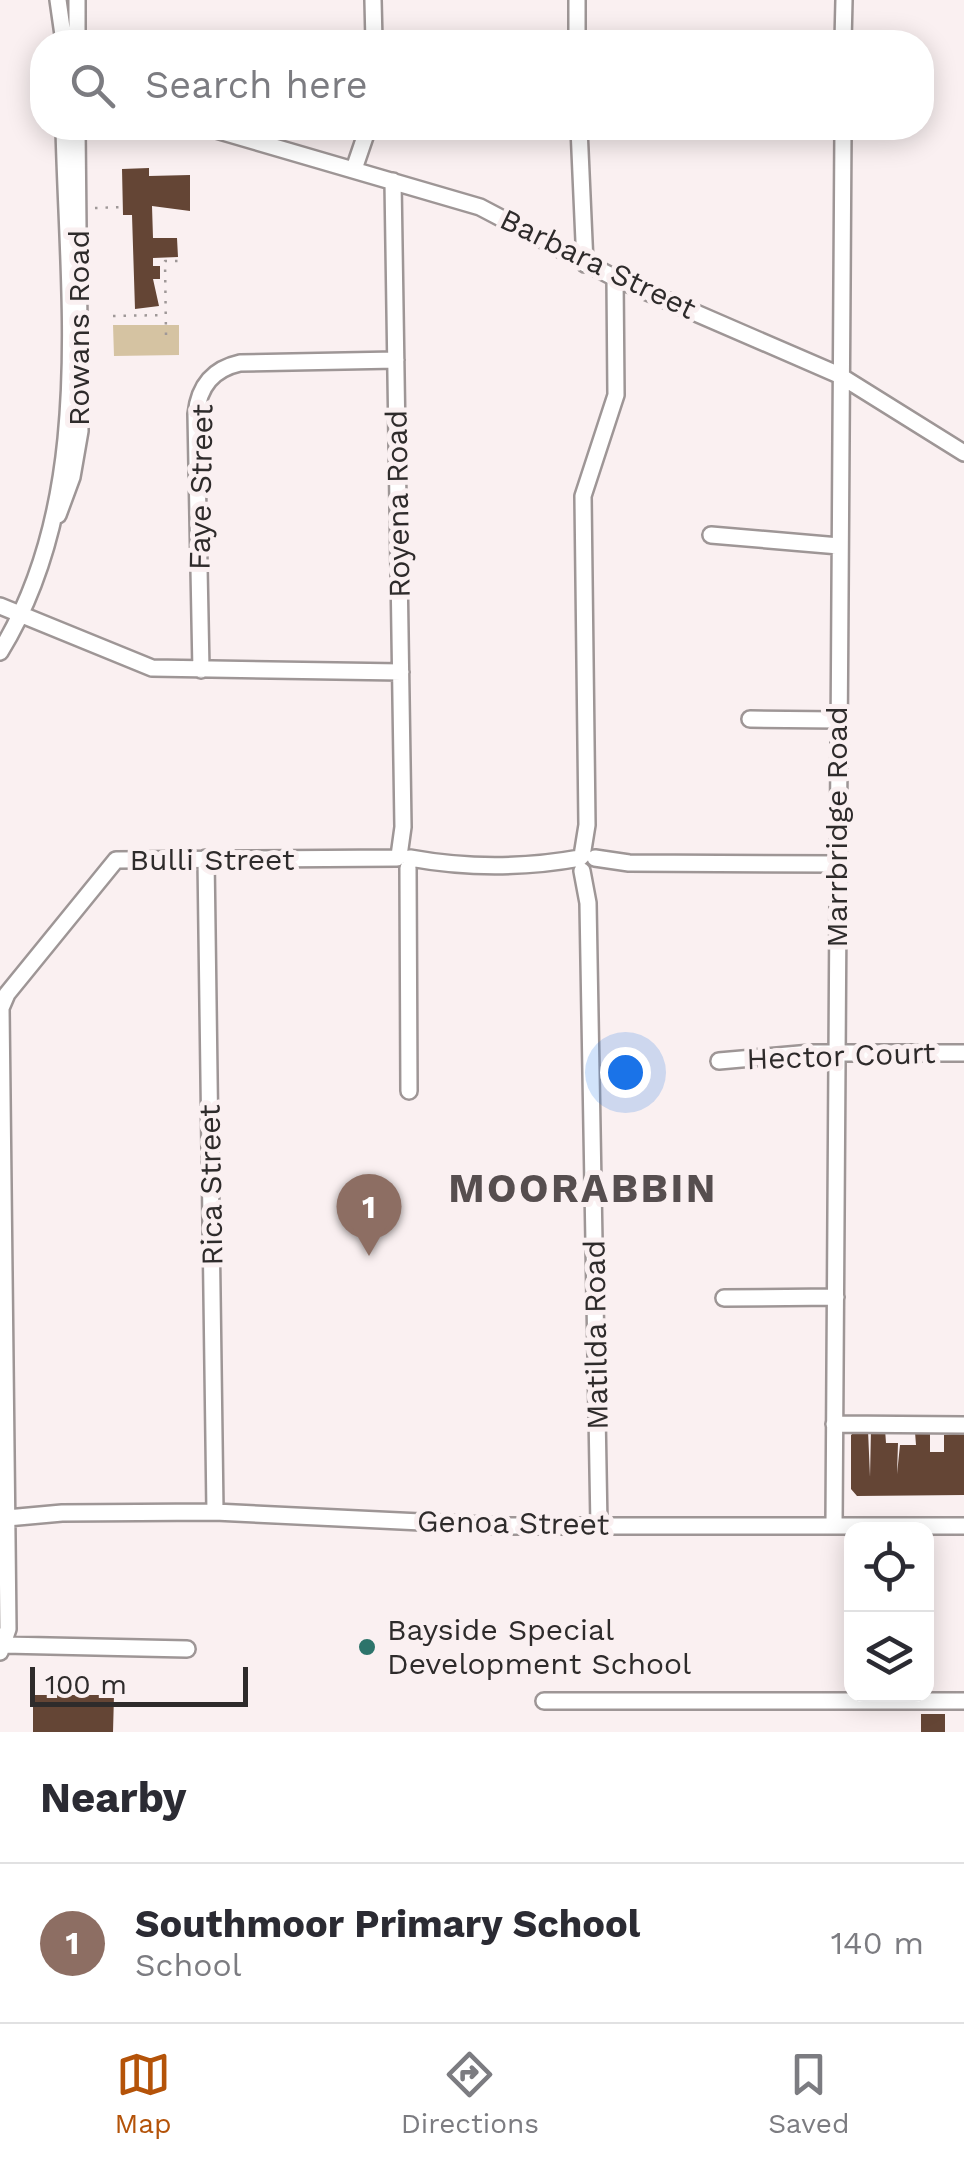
<!DOCTYPE html>
<style>
:root{--surface:#fff;--page:#f2f2f3;--text:#2b2b33;--muted:#7c7c81;--line:#e1e1e2;--accent:#b45309}
body{margin:0;font-family:"Work Sans",sans-serif;background:var(--page);color:var(--text)}
.controls{position:absolute;right:30px;bottom:30px;display:grid;overflow:hidden;border-radius:20px;box-shadow:0 5px 25px #0003}
.controls button{width:90px;height:90px;display:grid;place-items:center;padding:0;border:0;border-bottom:2px solid var(--line);background:var(--surface);color:var(--text);font:50px sans-serif}
.scale{position:absolute;left:30px;bottom:25px;width:218px;box-sizing:border-box;padding-left:10px;border:5px solid #2e2b2b;border-top:0;font-size:28px;line-height:35px;white-space:nowrap;color:#2e2b2b;-webkit-text-stroke:8px #faf0f1;paint-order:stroke}
.you{position:absolute;left:625px;top:1072px;width:35px;height:35px;margin:-25px;border:8px solid #fff;border-radius:50%;background:#1a73e8;box-shadow:0 0 0 15px #1a73e833}
.badge{display:grid;place-items:center;width:65px;height:65px;border-radius:50%;background:var(--accent);color:#fff;font-size:32px;font-weight:700}
.pin{position:absolute;translate:-50% -82px;filter:drop-shadow(0 2px 5px #0008)}
.pin::after{content:'';position:absolute;top:52px;width:35px;height:30px;background:inherit;clip-path:polygon(0 0,100% 0,50% 100%)}
.list{margin:0;padding:0;list-style:none}
h2{display:flex;justify-content:space-between;align-items:center;height:130px;margin:0;padding:0 40px;font-size:42px}
h2 small{font-size:32px;font-weight:400;color:var(--muted)}
.list li{display:grid;grid-template-columns:65px 1fr auto;gap:30px;align-items:center;box-sizing:border-box;height:160px;padding:0 40px;border-top:2px solid var(--line)}
.list b{display:block;font-size:38px;white-space:nowrap}
.list p{margin:0;font-size:32px;white-space:nowrap;color:var(--muted)}
.list em{font-size:32px;font-style:normal;color:var(--muted)}
.icon{flex:none;width:55px;height:55px;fill:none;stroke:currentColor;stroke-width:2;stroke-linecap:round;stroke-linejoin:round}
.map{position:relative;flex:none;width:964px;height:1732px;overflow:hidden}
.search{position:absolute;background:var(--surface);box-shadow:0 5px 25px #0003;left:30px;right:30px;top:30px;height:110px;display:flex;align-items:center;gap:25px;box-sizing:border-box;padding:0 35px;border-radius:40px;color:var(--muted);font-size:38px}
.sheet{height:290px;background:var(--surface)}
nav{display:flex;justify-content:space-around;align-items:center;box-sizing:border-box;height:140px;border-top:2px solid var(--line);background:var(--surface);font-size:28px;color:var(--muted)}
nav a{display:grid;justify-items:center;gap:5px}
nav .on{color:var(--accent)}
.map>svg:first-child{display:block}
</style>
<div class="map">
<svg width="964" height="1732" viewBox="0 0 964 1732">
<rect width="100%" height="100%" fill="#faf0f1"/>
<path fill="#d5c3a2" d="M113,325H179V355L114,356Z"/>
<path fill="#644535" d="M149,168V176L190,175V211L152,206L153,238H177L178,257L153,258V266H160V279H153L159,306L135,309L132,215H123L122,169Z
M871,1429H885L886,1443H898L897,1474L900,1445H916L915,1432H930V1452H944V1435L964,1433V1495L857,1496L851,1489V1435L857,1430H868L870,1477Z
M33,1695H114L113,1732H33Z
M921,1714H945V1732H921Z"/>
<g fill="none" stroke-linecap="round" stroke-linejoin="round">
<g stroke="#9e9696" stroke-width="20">
<path id="minor" d="M58,0L64,42
M77,0V42
M373,0L374,42
M577,0V42
M843,42L844,0
M209,128L480,207L615,278L839,375L964,453
M579,128L585,264
M354,169L368,128
M393,181L403,827L399,856
M58,515L72,477L80,431L77,128
M711,535L839,546
M0,606L152,668L401,672
M0,652C95,498 68,301 64,128
M201,670L196,414C199,386 213,369 240,363L396,360
M750,719L837,720
M582,856L587,825L583,496L616,395L615,278
M206,858L215,1512
M410,858C465,868 525,868 580,858
M595,858L629,863L838,864
M408,868L409,1091
M582,871L588,903L599,1526
M719,1061L811,1053H964
M724,1298L836,1297
M834,1424L964,1425
M7,1518L62,1513L215,1512L504,1526H964
M834,1526L843,128
M4,1645L187,1649
M0,1652L8,1629L1,1008L7,994L116,860L397,858
M544,1701H964"/>
</g>
<path stroke="#9f9898" stroke-width="2.5" stroke-dasharray="2.5 8" stroke-linecap="butt" d="M95,208L123,207
M113,316L164,315
M166,335L165,261H179"/>
<use href="#minor" stroke="#fff" stroke-width="15"/>
</g>
<circle fill="#2d746b" stroke="#faf0f1" stroke-width="4" cx="367" cy="1647" r="10"/>
<g text-anchor="middle" stroke-width="10" stroke-linejoin="round" paint-order="stroke">
<g font-size="30" fill="#2e2b2b" stroke="#faf0f1">
<text transform="translate(598 264) rotate(26)" y="10">Barbara Street</text>
<text transform="translate(79 328) rotate(-90)" y="10">Rowans Road</text>
<text transform="translate(201 487) rotate(-89)" y="10">Faye Street</text>
<text transform="translate(398 504) rotate(-91)" y="10">Royena Road</text>
<text transform="translate(837 827) rotate(-90)" y="10">Marrbridge Road</text>
<text x="212" y="870">Bulli Street</text>
<text transform="translate(841 1056) rotate(-2)" y="10">Hector Court</text>
<text transform="translate(211 1185) rotate(-91)" y="10">Rica Street</text>
<text transform="translate(596 1335) rotate(-91)" y="10">Matilda Road</text>
<text transform="translate(513 1523) rotate(1)" y="10">Genoa Street</text>
</g>
<g font-size="30" fill="#2e2b2b" stroke="#faf0f1" text-anchor="start">
<text x="387" y="1640">Bayside Special<tspan x="387" dy="34">Development School</tspan></text>
</g>
<g font-size="40" font-weight="bold" letter-spacing="2.5" fill="#564e4f" stroke="#faf0f1">
<text x="583" y="1202">MOORABBIN</text>
</g>
</g>
</svg>
<div class="controls">
<button><svg class="icon" aria-label="locate" viewBox="0 0 24 24"><circle cx="12" cy="12" r="6"/><path d="M12 2v4M12 18v4M2 12h4M18 12h4"/></svg></button>
<button><svg class="icon" aria-label="layers" viewBox="0 0 24 24"><path d="M12 4l9 5-9 5-9-5zM3 14l9 5 9-5"/></svg></button>
</div>
<div class="scale">100 m</div>
<div class="you"></div>
<div class="pin badge" style="left:369px;top:1256px;background:#8d6e63">1</div>
<div class="search"><svg class="icon" aria-label="search" viewBox="0 0 24 24"><circle cx="10" cy="10" r="6"/><path d="M15 15l6 6"/></svg>Search here</div>
</div>
<section class="sheet">
<h2>Nearby<small></small></h2>
<ul class="list">
<li><span class="badge" style="background:#8d6e63">1</span><div><b>Southmoor Primary School</b><p>School</p></div><em>140 m</em></li>
</ul>
</section>
<nav>
<a class="on"><svg class="icon" aria-label="map" viewBox="0 0 24 24"><path d="M3 6l6-2 6 2 6-2v14l-6 2-6-2-6 2zM9 4v14M15 6v14"/></svg>Map</a>
<a><svg class="icon" aria-label="directions" viewBox="0 0 24 24"><path d="M12 3l9 9-9 9-9-9zM9 14v-3h6M13 9l2 2-2 2"/></svg>Directions</a>
<a><svg class="icon" aria-label="saved" viewBox="0 0 24 24"><path d="M7 4h10v16l-5-4-5 4z"/></svg>Saved</a>
</nav>
